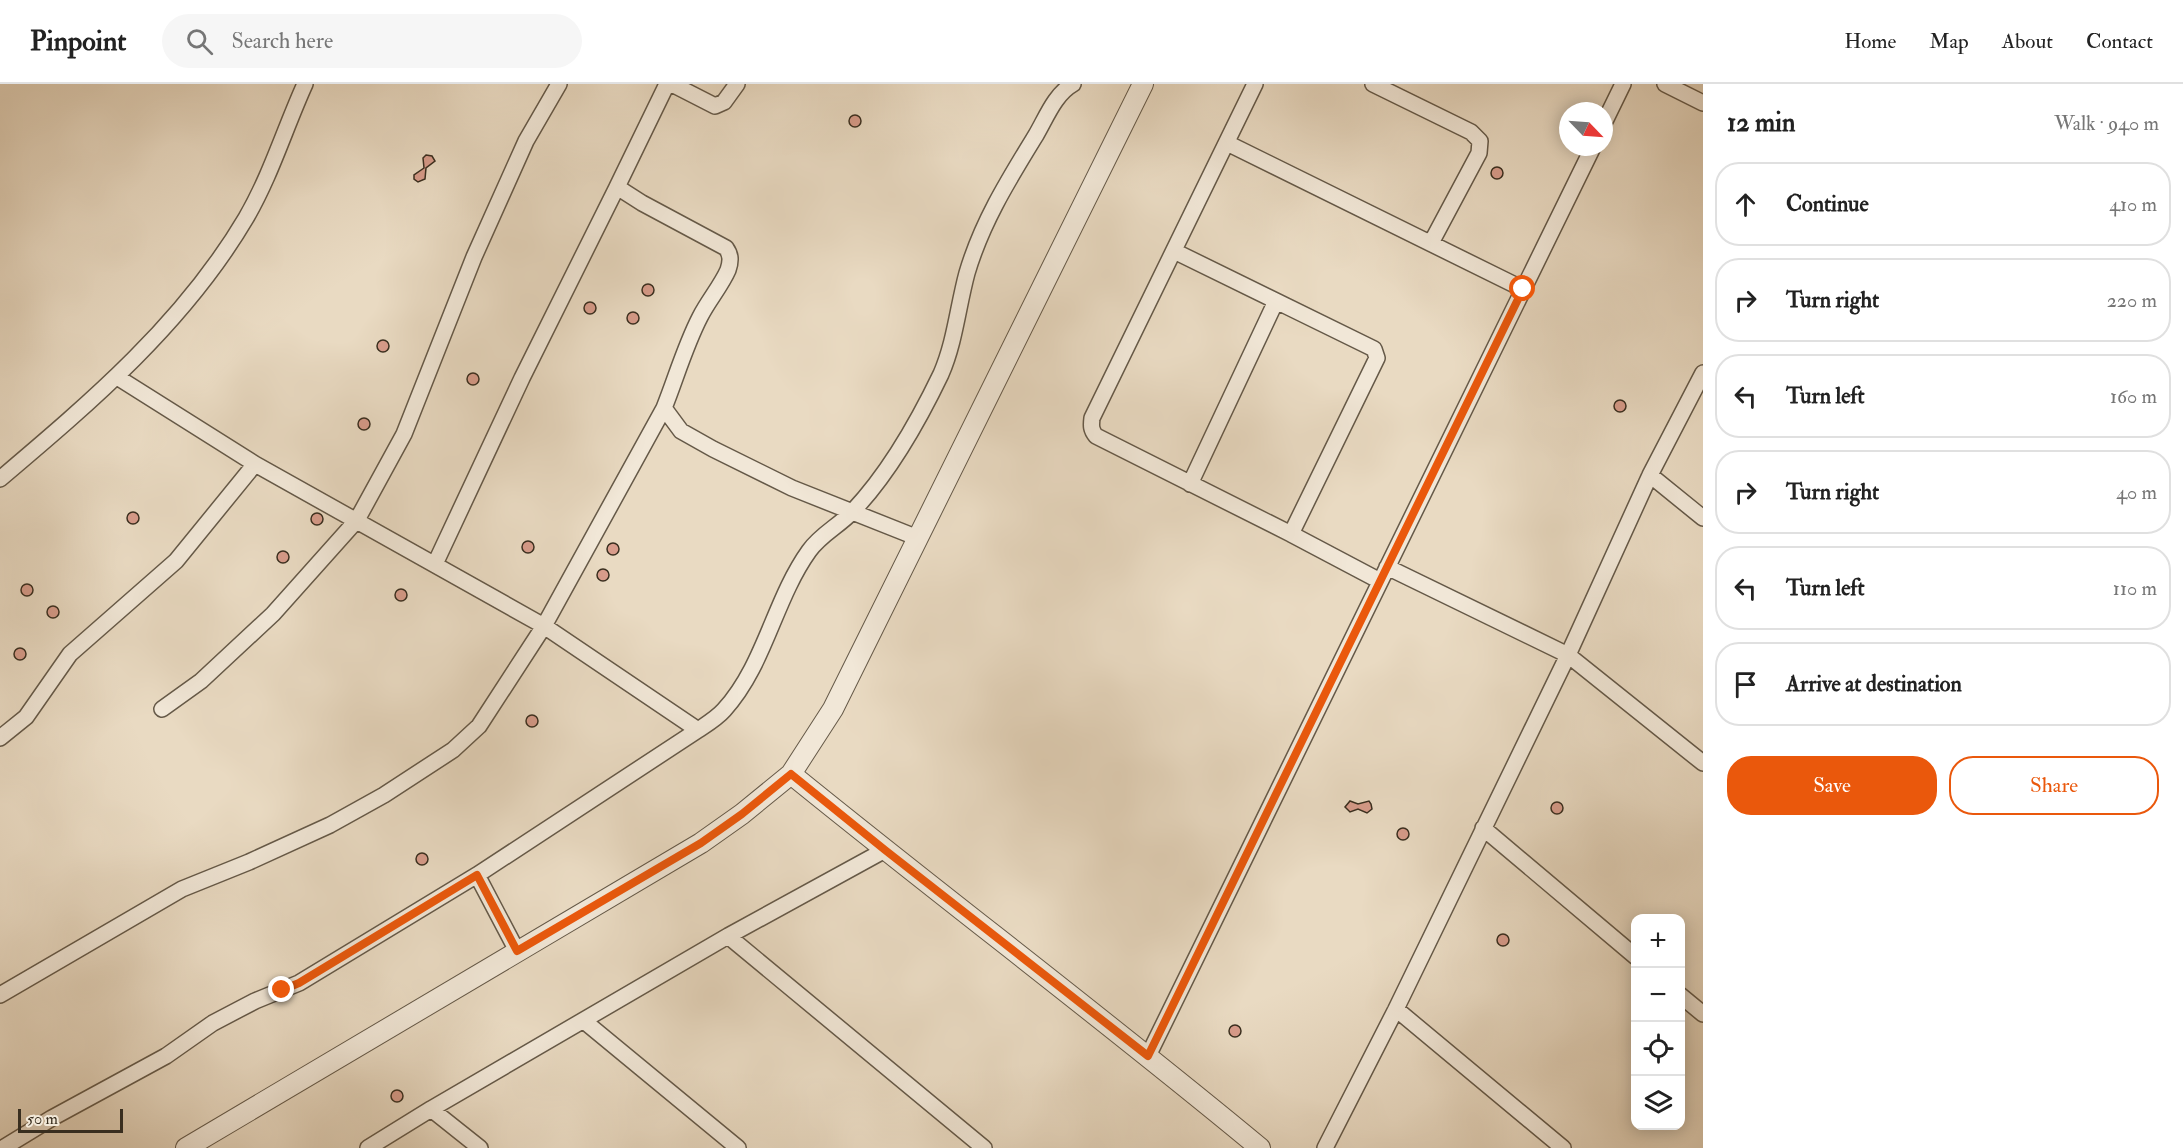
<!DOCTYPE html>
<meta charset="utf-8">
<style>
:root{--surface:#fff;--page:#f6f6f6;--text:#222;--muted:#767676;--line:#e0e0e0;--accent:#ea580c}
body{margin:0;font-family:"IM FELL Double Pica",serif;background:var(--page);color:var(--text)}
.controls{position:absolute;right:18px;bottom:18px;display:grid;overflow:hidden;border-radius:12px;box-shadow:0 3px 15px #0003}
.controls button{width:54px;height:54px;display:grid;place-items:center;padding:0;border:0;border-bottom:2px solid var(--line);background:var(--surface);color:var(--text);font:30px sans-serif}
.compass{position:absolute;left:1559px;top:18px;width:54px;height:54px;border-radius:50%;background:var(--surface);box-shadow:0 3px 15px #0003;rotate:115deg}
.scale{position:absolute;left:18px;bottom:15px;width:105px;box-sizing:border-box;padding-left:6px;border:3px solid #392e1f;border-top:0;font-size:16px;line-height:21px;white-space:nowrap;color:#392e1f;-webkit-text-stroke:4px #f1e7d7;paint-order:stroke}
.stop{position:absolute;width:18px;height:18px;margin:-14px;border:4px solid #ea580c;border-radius:50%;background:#fff}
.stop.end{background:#ea580c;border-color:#fff;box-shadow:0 2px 6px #0008}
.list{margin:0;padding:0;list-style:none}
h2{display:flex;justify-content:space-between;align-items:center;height:78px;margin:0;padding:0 24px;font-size:26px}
h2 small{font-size:20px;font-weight:400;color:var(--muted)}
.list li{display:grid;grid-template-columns:39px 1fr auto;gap:18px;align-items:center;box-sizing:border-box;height:84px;margin:0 12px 12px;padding:0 12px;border:2px solid var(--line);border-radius:24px}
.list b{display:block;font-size:22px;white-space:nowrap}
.list em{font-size:20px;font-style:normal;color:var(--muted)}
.actions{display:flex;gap:12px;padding:18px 24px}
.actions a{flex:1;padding:14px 0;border:2px solid var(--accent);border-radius:24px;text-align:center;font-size:21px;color:var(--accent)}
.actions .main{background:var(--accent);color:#fff}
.icon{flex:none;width:33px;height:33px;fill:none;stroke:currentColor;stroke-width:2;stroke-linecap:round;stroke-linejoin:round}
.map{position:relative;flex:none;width:1703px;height:1064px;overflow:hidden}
header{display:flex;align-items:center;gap:36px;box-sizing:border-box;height:84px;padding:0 30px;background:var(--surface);border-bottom:2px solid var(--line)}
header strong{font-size:28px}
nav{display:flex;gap:33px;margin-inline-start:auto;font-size:21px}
.search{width:420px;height:54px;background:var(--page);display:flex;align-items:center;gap:15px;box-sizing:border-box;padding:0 21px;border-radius:33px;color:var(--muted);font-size:22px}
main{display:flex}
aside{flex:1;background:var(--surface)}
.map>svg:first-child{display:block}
</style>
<header>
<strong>Pinpoint</strong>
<div class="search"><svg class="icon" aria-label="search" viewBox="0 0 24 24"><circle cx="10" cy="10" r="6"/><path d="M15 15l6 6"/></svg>Search here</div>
<nav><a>Home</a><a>Map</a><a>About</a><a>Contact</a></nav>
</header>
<main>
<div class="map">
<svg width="1703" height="1064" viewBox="0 0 1703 1064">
<rect width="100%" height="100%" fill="#e9dac2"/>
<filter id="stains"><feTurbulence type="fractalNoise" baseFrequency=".00333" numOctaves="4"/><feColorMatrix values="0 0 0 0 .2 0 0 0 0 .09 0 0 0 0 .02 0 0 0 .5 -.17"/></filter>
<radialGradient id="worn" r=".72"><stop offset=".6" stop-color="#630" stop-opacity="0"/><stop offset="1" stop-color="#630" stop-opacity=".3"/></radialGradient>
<path fill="#d89c8b" stroke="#392e1f" stroke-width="1.5" d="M849 37a6 6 0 1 1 12 0a6 6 0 1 1-12 0Z
M426,71L432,72L435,77L426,84L425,95L418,98L414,95V91L424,84L423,74Z
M1491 89a6 6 0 1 1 12 0a6 6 0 1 1-12 0Z
M642 206a6 6 0 1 1 12 0a6 6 0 1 1-12 0Z
M584 224a6 6 0 1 1 12 0a6 6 0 1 1-12 0Z
M627 234a6 6 0 1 1 12 0a6 6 0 1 1-12 0Z
M377 262a6 6 0 1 1 12 0a6 6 0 1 1-12 0Z
M467 295a6 6 0 1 1 12 0a6 6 0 1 1-12 0Z
M1614 322a6 6 0 1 1 12 0a6 6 0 1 1-12 0Z
M358 340a6 6 0 1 1 12 0a6 6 0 1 1-12 0Z
M127 434a6 6 0 1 1 12 0a6 6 0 1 1-12 0Z
M311 435a6 6 0 1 1 12 0a6 6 0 1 1-12 0Z
M522 463a6 6 0 1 1 12 0a6 6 0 1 1-12 0Z
M607 465a6 6 0 1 1 12 0a6 6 0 1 1-12 0Z
M277 473a6 6 0 1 1 12 0a6 6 0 1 1-12 0Z
M597 491a6 6 0 1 1 12 0a6 6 0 1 1-12 0Z
M21 506a6 6 0 1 1 12 0a6 6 0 1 1-12 0Z
M395 511a6 6 0 1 1 12 0a6 6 0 1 1-12 0Z
M47 528a6 6 0 1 1 12 0a6 6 0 1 1-12 0Z
M14 570a6 6 0 1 1 12 0a6 6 0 1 1-12 0Z
M526 637a6 6 0 1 1 12 0a6 6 0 1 1-12 0Z
M1350,717L1358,720L1369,717L1371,720L1372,725L1367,729L1358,725L1350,728L1345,723Z
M1551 724a6 6 0 1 1 12 0a6 6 0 1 1-12 0Z
M1397 750a6 6 0 1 1 12 0a6 6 0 1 1-12 0Z
M416 775a6 6 0 1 1 12 0a6 6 0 1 1-12 0Z
M1497 856a6 6 0 1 1 12 0a6 6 0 1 1-12 0Z
M1229 947a6 6 0 1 1 12 0a6 6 0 1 1-12 0Z
M391 1012a6 6 0 1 1 12 0a6 6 0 1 1-12 0Z"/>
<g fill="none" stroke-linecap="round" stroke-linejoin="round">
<g stroke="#655948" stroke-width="18">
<path id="minor" d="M667,0L617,103L642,119L726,164C731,171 731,177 728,186C721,202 708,217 700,233C685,262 676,294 664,324L681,347L713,365L792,404L918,454
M672,0L715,22L724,18L737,0
M1373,0L1471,48L1480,57L1479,69L1431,159
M1665,0L1703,19
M1604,39L1623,0
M1227,59L1523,205
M1174,167L1374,265L1377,274L1291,450L1096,352C1091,346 1091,342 1092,334L1255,0
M117,293L255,380L544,542L698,646C707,640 717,634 724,626C765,581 774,516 809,467C821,450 839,442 853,427C890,388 918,338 941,290C955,258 958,222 967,189C982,138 1009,95 1036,51C1046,34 1055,10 1073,0
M1650,391L1703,434
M0,395C92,317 184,239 246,134C271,91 285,44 305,0
M1190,400L1276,217
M1291,450L1380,497
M435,480L522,294L617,103
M1387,483L1568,571L1703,679
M162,625L201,597L273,530L357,436L404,350L474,173L526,57L559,0
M0,654L26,633L70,570L176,477L255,380
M1483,744L1636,873
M477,791L517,867
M728,852L984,1064
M0,911L182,805L249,778L330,741L384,711L453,666L479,642L544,542L664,324
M1680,911L1703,930
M1396,925L1563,1064
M584,937L738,1064
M1148,972L1593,63
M431,1025L480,1064
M3,1064L52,1034L166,972L213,939L255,917L299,899L477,791L698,646
M368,1064L431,1025L728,852L885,766
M1325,1064L1396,925L1568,571L1650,391L1703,289"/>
</g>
<g stroke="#655948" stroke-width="22">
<path id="tertiary" d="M791,690C946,816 1106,936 1260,1064
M186,1064L701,759L742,730L791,690L833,625L1143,0"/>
</g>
<use href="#minor" stroke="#f1e7d7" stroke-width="15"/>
<use href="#tertiary" stroke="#f1e7d7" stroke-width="20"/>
</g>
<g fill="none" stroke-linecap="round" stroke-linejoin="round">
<path stroke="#ea580c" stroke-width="8" d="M282,906L299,899L477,791L517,867L701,759L742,730L791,690L885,766L1148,972L1523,205"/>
</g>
<rect width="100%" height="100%" filter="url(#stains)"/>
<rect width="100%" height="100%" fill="url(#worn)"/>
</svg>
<div class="controls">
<button>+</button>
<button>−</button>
<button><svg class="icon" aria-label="locate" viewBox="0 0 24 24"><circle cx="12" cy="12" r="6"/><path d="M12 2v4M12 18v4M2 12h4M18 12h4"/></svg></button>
<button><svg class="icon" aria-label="layers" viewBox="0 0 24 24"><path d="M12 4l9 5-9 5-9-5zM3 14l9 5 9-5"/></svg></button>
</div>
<svg class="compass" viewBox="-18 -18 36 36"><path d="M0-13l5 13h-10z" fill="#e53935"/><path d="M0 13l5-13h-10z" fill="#767676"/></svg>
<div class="scale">50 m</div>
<div class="stop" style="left:1523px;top:205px"></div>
<div class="stop end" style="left:282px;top:906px"></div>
</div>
<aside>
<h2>12 min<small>Walk · 940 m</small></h2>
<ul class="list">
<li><svg class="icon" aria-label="ahead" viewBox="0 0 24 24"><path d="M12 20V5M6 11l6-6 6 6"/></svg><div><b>Continue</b></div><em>410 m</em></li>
<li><svg class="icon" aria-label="right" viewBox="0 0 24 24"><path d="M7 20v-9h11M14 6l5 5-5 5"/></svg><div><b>Turn right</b></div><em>220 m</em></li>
<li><svg class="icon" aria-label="left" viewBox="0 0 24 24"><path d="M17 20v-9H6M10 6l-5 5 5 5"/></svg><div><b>Turn left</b></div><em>160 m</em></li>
<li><svg class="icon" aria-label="right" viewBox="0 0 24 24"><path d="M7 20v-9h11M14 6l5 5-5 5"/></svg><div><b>Turn right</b></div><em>40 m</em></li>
<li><svg class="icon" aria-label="left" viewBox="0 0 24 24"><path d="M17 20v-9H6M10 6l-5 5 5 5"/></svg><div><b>Turn left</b></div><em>110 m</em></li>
<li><svg class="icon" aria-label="arrive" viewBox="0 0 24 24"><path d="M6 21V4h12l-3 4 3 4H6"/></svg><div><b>Arrive at destination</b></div></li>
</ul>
<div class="actions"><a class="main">Save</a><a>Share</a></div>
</aside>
</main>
